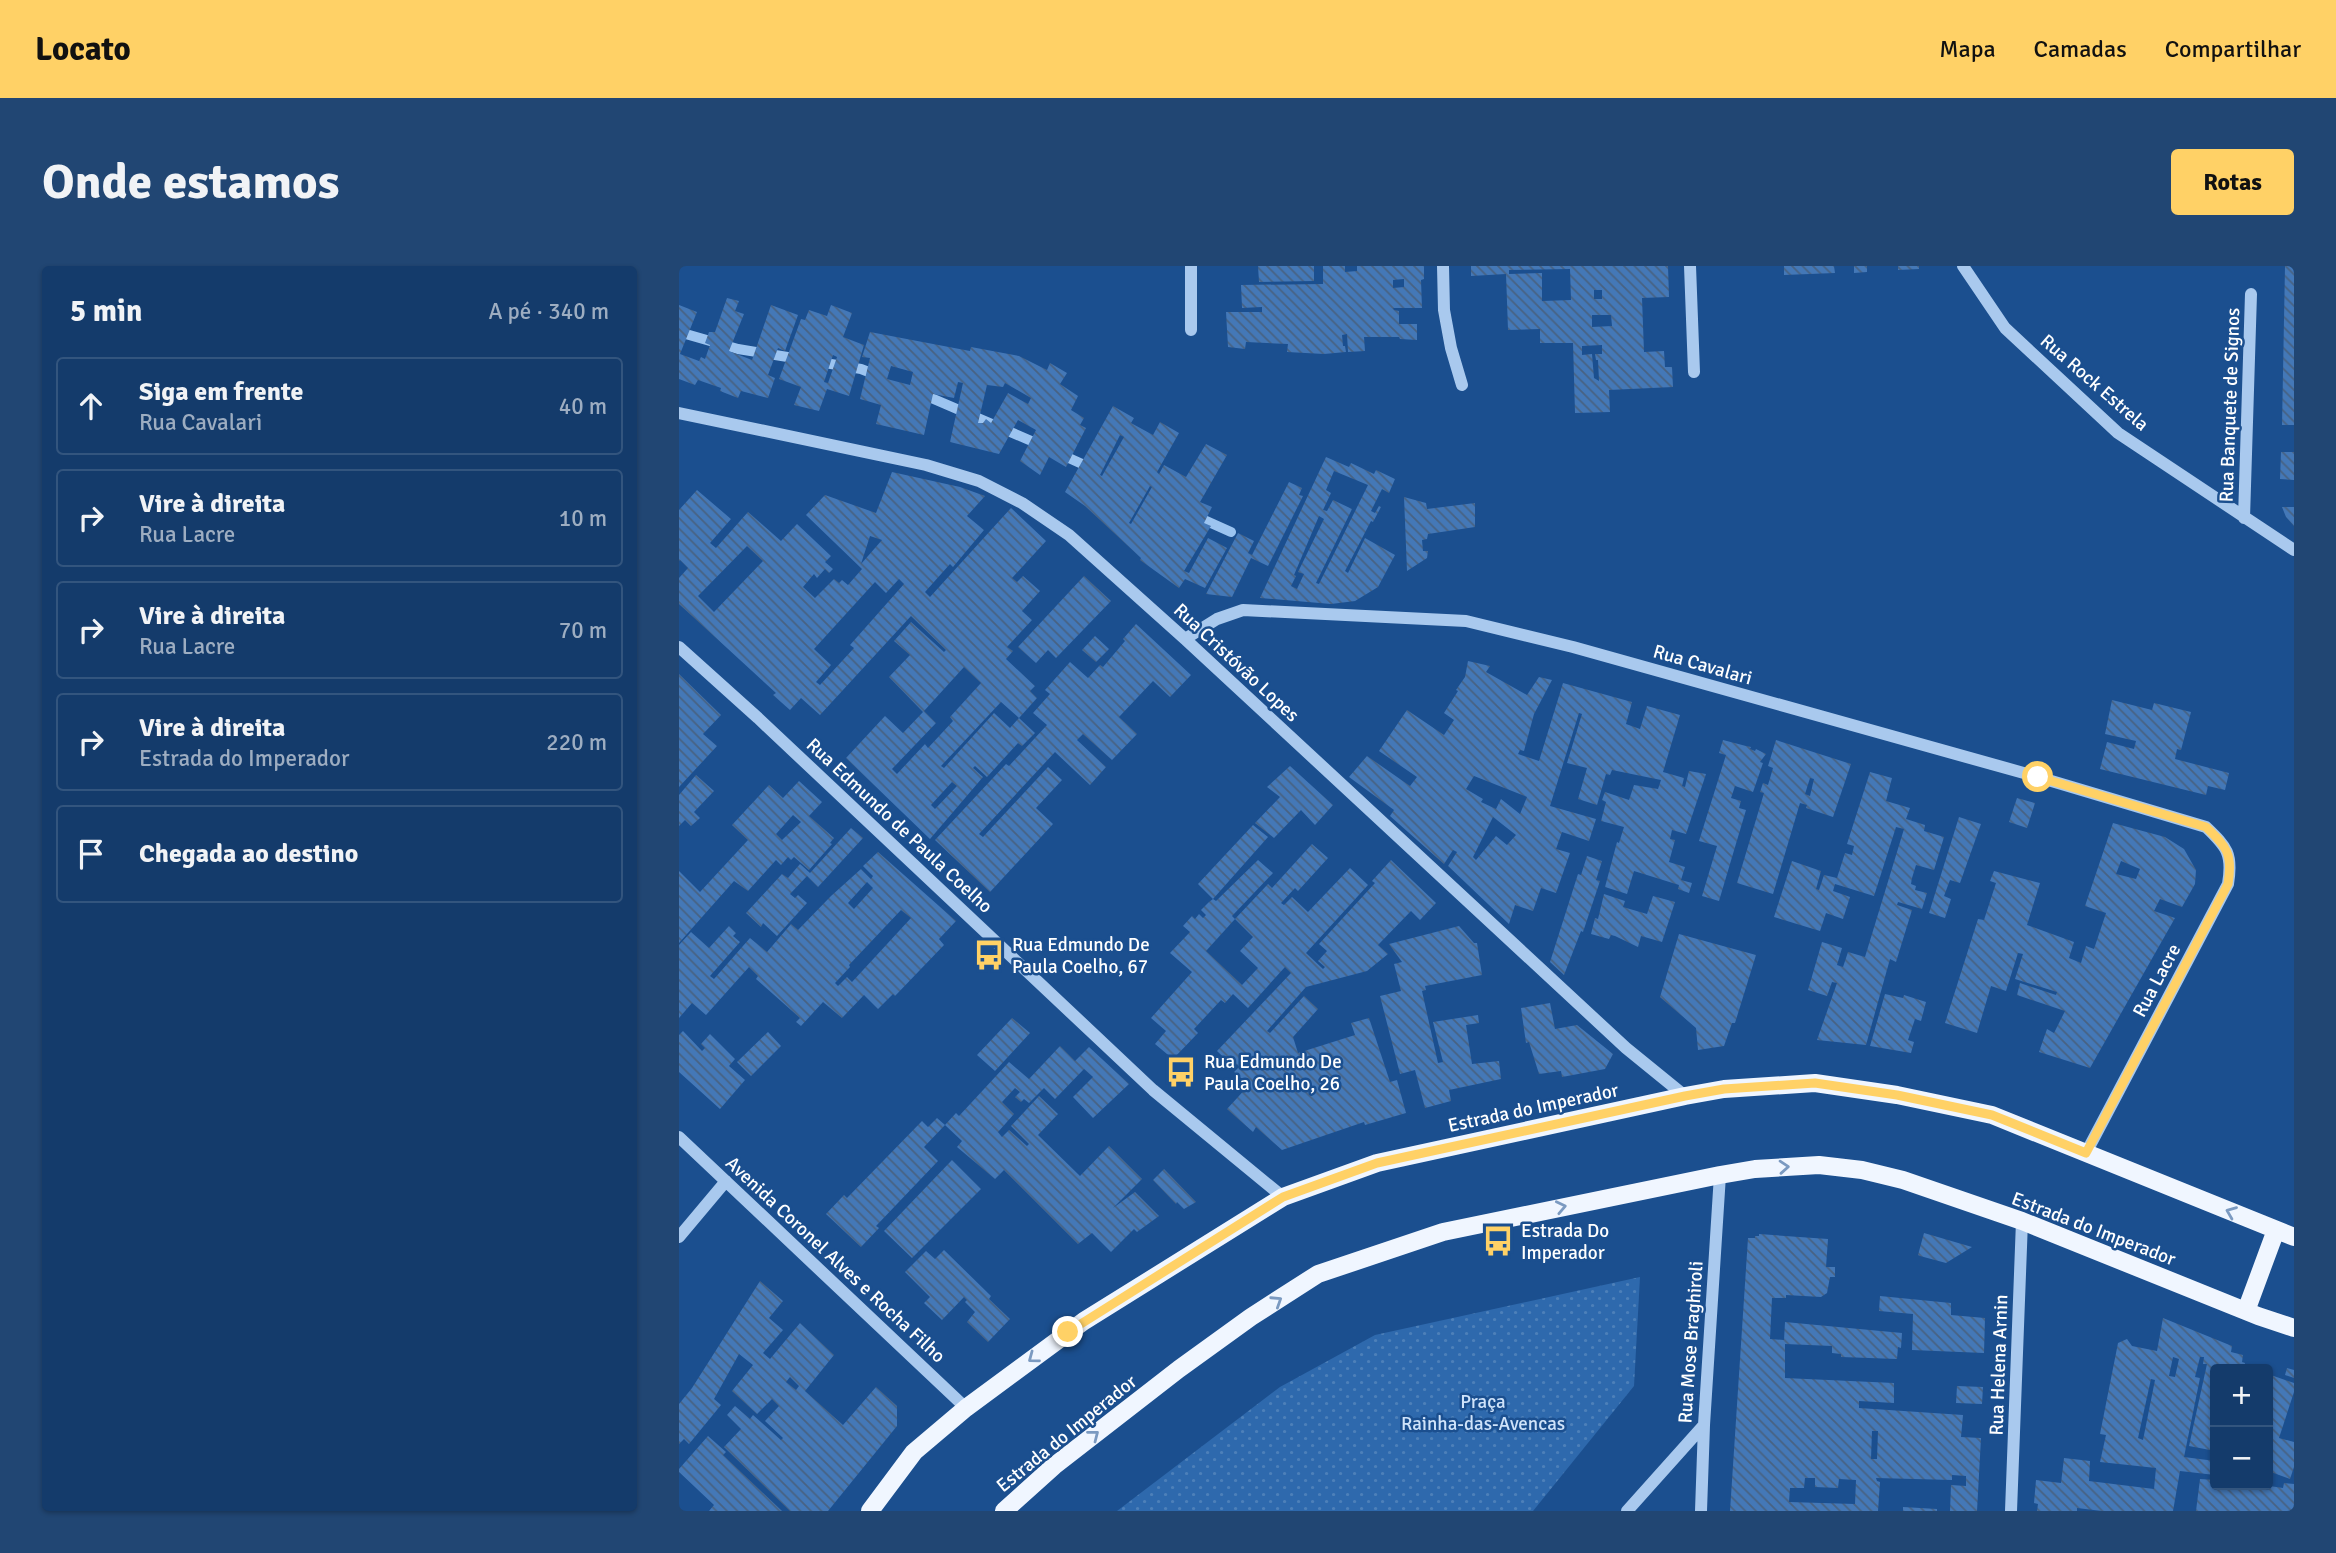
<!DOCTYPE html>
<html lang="pt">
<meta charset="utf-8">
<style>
:root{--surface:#143b6b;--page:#214673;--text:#f1f3f6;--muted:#9dadc1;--line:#33557e;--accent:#ffd166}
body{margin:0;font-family:Signika,sans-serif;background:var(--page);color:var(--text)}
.controls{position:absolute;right:21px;bottom:21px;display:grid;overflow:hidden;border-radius:7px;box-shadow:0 2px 5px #0004}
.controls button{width:63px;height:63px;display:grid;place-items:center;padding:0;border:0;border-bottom:2px solid var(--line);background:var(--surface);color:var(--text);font:35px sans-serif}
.stop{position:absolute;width:21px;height:21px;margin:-16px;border:5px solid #ffd166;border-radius:50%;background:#fff}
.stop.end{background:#ffd166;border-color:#fff;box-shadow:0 2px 7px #0008}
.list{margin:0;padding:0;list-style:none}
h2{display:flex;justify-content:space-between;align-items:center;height:91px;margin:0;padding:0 28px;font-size:30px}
h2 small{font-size:23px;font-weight:400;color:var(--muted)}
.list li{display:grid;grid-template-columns:46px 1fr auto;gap:21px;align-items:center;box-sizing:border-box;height:98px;margin:0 14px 14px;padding:0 14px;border:2px solid var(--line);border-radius:7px}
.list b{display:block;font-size:26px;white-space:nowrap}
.list p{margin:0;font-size:23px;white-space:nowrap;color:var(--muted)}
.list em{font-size:23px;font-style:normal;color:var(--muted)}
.icon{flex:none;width:38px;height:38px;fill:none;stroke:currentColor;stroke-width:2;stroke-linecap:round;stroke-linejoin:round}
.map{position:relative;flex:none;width:1615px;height:1245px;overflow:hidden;border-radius:7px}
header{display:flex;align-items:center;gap:42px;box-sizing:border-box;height:98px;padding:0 35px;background:var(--accent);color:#111}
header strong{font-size:33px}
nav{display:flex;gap:38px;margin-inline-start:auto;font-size:24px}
.intro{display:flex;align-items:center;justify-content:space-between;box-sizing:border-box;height:168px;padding:0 42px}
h1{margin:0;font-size:49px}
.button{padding:18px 32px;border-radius:7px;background:var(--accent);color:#111;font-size:24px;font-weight:700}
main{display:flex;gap:42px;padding:0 42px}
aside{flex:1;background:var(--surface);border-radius:7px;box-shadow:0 2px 5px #0004}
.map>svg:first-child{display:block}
</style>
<header>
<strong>Locato</strong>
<nav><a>Mapa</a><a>Camadas</a><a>Compartilhar</a></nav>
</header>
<div class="intro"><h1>Onde estamos</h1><a class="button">Rotas</a></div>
<main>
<aside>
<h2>5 min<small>A pé · 340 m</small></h2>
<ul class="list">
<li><svg class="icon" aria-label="ahead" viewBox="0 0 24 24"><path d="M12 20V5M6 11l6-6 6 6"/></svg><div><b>Siga em frente</b><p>Rua Cavalari</p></div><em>40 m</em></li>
<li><svg class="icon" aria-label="right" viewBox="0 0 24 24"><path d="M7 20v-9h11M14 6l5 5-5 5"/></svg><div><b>Vire à direita</b><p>Rua Lacre</p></div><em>10 m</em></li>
<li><svg class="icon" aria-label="right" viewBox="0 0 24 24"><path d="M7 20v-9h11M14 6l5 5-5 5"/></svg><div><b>Vire à direita</b><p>Rua Lacre</p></div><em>70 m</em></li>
<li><svg class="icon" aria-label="right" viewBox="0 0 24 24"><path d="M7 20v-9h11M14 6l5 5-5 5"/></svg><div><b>Vire à direita</b><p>Estrada do Imperador</p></div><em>220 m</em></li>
<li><svg class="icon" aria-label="arrive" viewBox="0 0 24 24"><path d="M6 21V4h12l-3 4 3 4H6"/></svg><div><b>Chegada ao destino</b></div></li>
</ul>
</aside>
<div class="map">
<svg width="1615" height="1245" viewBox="0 0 1615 1245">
<defs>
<pattern id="park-dots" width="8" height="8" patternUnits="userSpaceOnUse" patternTransform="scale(1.75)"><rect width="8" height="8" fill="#2e69ad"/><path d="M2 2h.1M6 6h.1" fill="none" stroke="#4d80b9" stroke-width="1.8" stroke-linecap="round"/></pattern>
<pattern id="building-back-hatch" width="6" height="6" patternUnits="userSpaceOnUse" patternTransform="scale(1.75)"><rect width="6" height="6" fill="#4478b7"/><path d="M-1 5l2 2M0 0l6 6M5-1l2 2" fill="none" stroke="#486282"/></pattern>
</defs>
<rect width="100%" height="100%" fill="#1b4f8f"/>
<path fill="url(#park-dots)" d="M961,1011L955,1120L854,1245H438L601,1121L696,1069Z"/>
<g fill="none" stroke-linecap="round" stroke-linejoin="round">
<path stroke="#9cc4f0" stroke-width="10" d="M0,66L59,83L121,93
M140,96L182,103L200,110
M243,128L364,180
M381,188L412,202
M514,249L552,266"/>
</g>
<path fill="url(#building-back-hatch)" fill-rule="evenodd" d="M579,0H635V15L580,16Z
M644,0H666V6L678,5V0H745V13L742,14L743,42H714L715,44L720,45V58H738V74L721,73L720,71H685L686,85L669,86L668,68L663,69L664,80H666L667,86L645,88L608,86L609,78L567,76L566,83L549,81L547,46H583V41L563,42L562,19L644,18ZM725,13V21L714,22V14Z
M792,0H989L990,31L963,32L965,86L985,85L986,101H993L994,121L930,124L931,146L896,147L894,77H861V63L829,64L827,8L792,10ZM891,3L892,34L863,35V7L830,8V4ZM915,24H923V33H915ZM913,49H932L933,60L913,61ZM923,79V88H916L917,94H919L920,115L915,112L913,88L903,89V80Z
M1105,0H1155L1156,7L1105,9Z
M1175,0H1188V6L1175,7Z
M1219,0H1240V3L1219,4Z
M1606,0H1615V159H1603Z
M48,32L60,35L56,45L65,48L50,85L73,94L92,39L119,49L106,85L99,82L89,109L96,112L89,132L62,125L59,132L41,125L42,122L19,114L16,119L0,113V39L18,46L1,88L20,95L22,91L26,93L31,79L26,77L30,66H36Z
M152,39L173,47L164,71L185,79L170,130L148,123L140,145L115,139L122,121L100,113L122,53L126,54L130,44L148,50ZM154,89L158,91L149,117L145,116Z
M191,66L291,85L292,81L340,90L368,104L371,97L388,107L381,118L399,130L392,144L405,152L401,159L407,162L387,201L370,191L361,209L341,195L357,164L339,154L320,188L271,176L284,117L279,116L275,132L254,128L245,169L197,158L202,139L181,133L191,92L183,91ZM212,100L234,106L231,119L208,113ZM326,117L352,132L349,138L329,127L312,157L307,153L304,157H299L308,119L324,121Z
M434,140L455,152L452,157L474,169L481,156L500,167L478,206L480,208L485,199L507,211L527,178L548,189L521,236L533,241L525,257L532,260L505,305L510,307L529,272L548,282L526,322L506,313L500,322L461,294L462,292L406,240L386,226ZM441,169L445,171L423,210L421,209ZM471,220L473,221L452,258L450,257Z
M1602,186H1615V214L1601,213Z
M647,191L670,201L672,197L695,208L697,204L716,213L710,227L703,223L692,245L696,247L700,240L702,241L694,256L692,255L666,305L669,307L686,272L716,289L699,321L676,335L652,338L581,332ZM655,205L689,219L640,318L637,317L673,243L654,234L648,245L644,244L652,227L647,224ZM640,250L645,253L619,306L625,308L618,323L612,320L617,310L615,309Z
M213,206L281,221L306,230L288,250L305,264L274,301L271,298L246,326L251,331L332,242L367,275L333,312L338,316L344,310L361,325L343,345L353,354L328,381L334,385L327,393L356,420L351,425L358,432L340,452L322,436L262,500L265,502L315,447L331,462L340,452L356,467L343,480L339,477L308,511L296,500L294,502L304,511L251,573L167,492L206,450L224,467L244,446L210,411L231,389L215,375L232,356L265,386L267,384L232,350L141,449L122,432L111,444L94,429L97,427L0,338V312L9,302L1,294L0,295V244L18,224L52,253L31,277L37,282L69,246L102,275L118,258L152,290L146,296L154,303L150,307L146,303L138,312L135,308L124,321L136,332L155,313L160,317L163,314L169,319L183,303L127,249L146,229L197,247ZM191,270L203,274L182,298ZM68,280L84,295L35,346L19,330ZM220,313L225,318L171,379L175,382L141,419L137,416L152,399L135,383L196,316L207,327ZM285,401L302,417L271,451L274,455L249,482L246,478L218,508L213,503L257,457L245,445ZM273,516L278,520L256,543L252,539Z
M610,216L623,222L620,229L624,230L589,300L572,292L553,331L527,328L559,267L575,275L569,287L573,289Z
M725,231L747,237L748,243L796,237V261L749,268L748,273L743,274L744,285H749L748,292L728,305Z
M1603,241H1615V260L1607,251Z
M405,310L432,335L377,392L369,384L357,397L339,381Z
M457,358L512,409L491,431L474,415L440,451L458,468L433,494L404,468L398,474L427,501L411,519L376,486L300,568L304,571L369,501L383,514L357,542L374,558L311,626L256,574L327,498L330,500L368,459L354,447L371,428L366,424L391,396L409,412L421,399L424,401L446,375L444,373Z
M416,370L430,383L417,396L403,384Z
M789,395L811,400L807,406L848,429L860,411L873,414L855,448L845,485L841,484L839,488L860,495L884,417L953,436L947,458L961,463L968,440L1001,449L984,506L1005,512L1003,520L1006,521L1010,505L1027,508L1007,568L993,564L991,573L996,574L990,596L1006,601L1002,614L1013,617L1010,627L999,623L1000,619L955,605L948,628L926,621L938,576L940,577L945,561L922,555L927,536L923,534L926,526L950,534L955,519L979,523L982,514L933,504L931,509L927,508L918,539L899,533L908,502L888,497L903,448L900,447L871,540L917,553L910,575L883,566L877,583L891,587L877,627L862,622L854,645L836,639L830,658L769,600L778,586L774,584L765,598L711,550L715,544L670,511L688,490L731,520L738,511L700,485L728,444L765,469L775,454L765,447L779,425L777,424L786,411ZM795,510L848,531L841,548L822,533L817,543L802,536L804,533L787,523ZM814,551L837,569L828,579L817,570L797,594L794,591Z
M0,408L42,449L24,468L38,480L0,521Z
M1433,434L1473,444L1475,437L1512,446L1502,484L1498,483L1496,493L1550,507L1546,524L1529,520L1527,529L1421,503L1428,476L1455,483L1457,475L1426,468Z
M1044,474L1067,480L1072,481L1071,483L1076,485L1077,483L1087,488L1081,496L1084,497L1074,526L1056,520L1052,532L1062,535L1060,542L1067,544L1040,635L1023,630L1038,580L1020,575L1047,489L1040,487Z
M1097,474L1172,498L1154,551L1127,542L1128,539L1121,537L1094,628L1058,617L1085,527L1081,526L1084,517L1089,519L1094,502L1089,500ZM1131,512L1135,513L1131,530L1126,528Z
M611,500L654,539L636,559L622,544L595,572L576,557L601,531L588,521Z
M1191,506L1213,512L1207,535L1231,542L1227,553L1246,559L1245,565L1265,571L1255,604L1237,599L1233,612L1232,618L1237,620L1236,624L1248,627L1243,643L1219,636L1218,639L1233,644L1217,696L1211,693L1187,779L1138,774L1158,717L1153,716L1148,730L1129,724L1143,676L1163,682L1158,699L1164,701L1169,686L1186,691L1225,563L1217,561L1195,630L1156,618L1154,625L1171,631L1164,653L1147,647L1141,665L1095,651L1113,595L1142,605L1137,623L1140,624L1145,609L1158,612L1166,587L1173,589L1175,580L1168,578Z
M17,509L35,525L15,546L21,552L12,560L6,554L0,560V529Z
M120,515L143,536L130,550L155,572L151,577L153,578L130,604L115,591L112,594L109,591L102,599L97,594L69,625L55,615L0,677V605L21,626L69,574L53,559L90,519L104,532ZM114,549L122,556L103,574L97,568Z
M1338,532L1356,537L1348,562L1330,556Z
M1280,551L1302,558L1281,617L1271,614L1265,630L1272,633L1266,652L1250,647Z
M1434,557L1486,571L1505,583L1517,604L1516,618L1503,641L1481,633L1475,645L1496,652L1411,802L1360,786L1368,763L1375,767L1386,745L1338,729L1341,717L1377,729L1378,726L1336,713L1344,688L1339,687L1327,725L1312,720L1298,767L1266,757L1299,653L1305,654L1317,617L1311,615L1315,605L1361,617L1348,659L1395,676L1390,692L1402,697L1407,680L1415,683L1427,647L1406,640ZM1442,595L1461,603L1457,613L1437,608Z
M574,559L589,571L534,633L519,618Z
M172,562L184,572L139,621L128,610L111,628L116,632L119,629L128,637L98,670L84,657L82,661L67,647L103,608L109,612L121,598L131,607Z
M633,578L649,592L619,625L616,622L602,637L605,639L613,631L629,646L671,602L689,619L627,687L644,703L646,701L639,695L648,685L640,678L696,617L693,615L712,594L757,637L741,654L732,645L699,679L709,688L688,705L627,721L588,765L591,767L625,730L639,743L614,771L619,787L676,769L672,757L690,752L711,816L718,814L727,847L686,859L685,856L603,884L577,861L574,866L548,843L570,819L555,806L560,801L558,798L555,801L538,785L612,707L606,701L569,742L554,728L546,737L542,734L515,763L519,767L494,793L476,778L487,765L472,752L513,706L491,687L511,666L504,660L513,650L516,653L520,648L524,652L527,649L522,644L530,636L534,633L537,635L579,594L594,607L553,650L556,653L527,685L563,719L579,702L561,685L574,671L556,653L589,618L593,622Z
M199,586L277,655L260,673L265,679L216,730L214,728L199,743L185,729L163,752L144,736L122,760L117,756L121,752L77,713L79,710L70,701L27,749L13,737L0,752V679L12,666L30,682L50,660L57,667L54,670L61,676L31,710L35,713L71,672L88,686L112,658L119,664L152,630L182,603L192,613L194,610L184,600ZM188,616L194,622L175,643L169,637ZM222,644L232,652L173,716L168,711L159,720L156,717L171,701L170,699Z
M908,590L923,595L917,614L921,615L904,666L902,665L885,709L871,696L899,608L902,609Z
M925,628L946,635L944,641L968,648L974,630L996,636L983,676L962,670L959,681L936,670L932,669L930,673L912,668L916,652L919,653Z
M780,660L795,677H798L803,709L746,720L747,724L743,725L759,797L764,796L754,756L799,749L800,757L787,759L793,798L820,795L822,813L770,824L772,835L746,842L736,804L721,808L701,730L722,725L715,698L723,696L710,678Z
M1000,668L1077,689L1056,757H1053L1045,780L1019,784L1017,762L981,731Z
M1206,728L1224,732L1225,729L1247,736L1242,755L1236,753L1229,774L1235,776L1232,787L1191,780Z
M871,737L876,763L898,759L934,788L926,803L883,811L882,805L860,808L850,776L847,777L842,742Z
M333,752L351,767L316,805L298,789Z
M4,765L23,785L26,782L22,778L31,768L56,793L50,800L66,814L41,843L0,806V769Z
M89,766L102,780L72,810L58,796Z
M381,780L396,795L410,781L450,818L414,852L394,831L414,811L405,803L376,833L365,822L350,837L345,833L342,836L336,831L341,826L336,822L323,836L335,848L319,866L323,871L330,864L348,880L350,878L332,860L360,830L379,848L359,869L401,910L430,880L463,913L434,942L456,926L480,950L458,966L455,963L432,986L413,967L399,978L325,904L316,913L278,881L283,875L266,859L277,847L280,850L330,796L350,813Z
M258,852L266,859L245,881L259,895L197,960L200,962L182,981L147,948L165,929L168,932L243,855L249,861Z
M273,894L302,923L233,992L205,965Z
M485,903L517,936L505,943L498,936L497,938L474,914Z
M1245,967L1293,981L1267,997L1241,990L1239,989Z
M1080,968L1149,973L1147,1001H1156V1011H1151L1148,1027L1142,1031L1107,1029V1032H1093L1091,1073L1105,1074L1106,1056L1223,1067L1222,1082L1219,1081L1218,1093L1162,1091V1088L1153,1087V1080L1106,1078V1112L1215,1117V1137L1180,1135V1142L1284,1149L1282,1171L1302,1172L1298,1245H1271L1272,1219L1287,1220V1210L1273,1209V1214L1197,1212L1198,1215L1201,1216L1199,1245H1051L1069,972H1076V970H1080ZM1193,1165H1199L1198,1193H1192ZM1126,1212H1136V1221L1159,1222L1160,1213L1177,1214L1176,1238L1110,1236L1111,1222H1125Z
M265,984L312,1030L310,1033L331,1053L309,1076L288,1056L296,1046L286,1036L288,1034L285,1031L263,1054L245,1037L251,1031L226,1006L247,985L256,993Z
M81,1015L104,1035L90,1052L104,1064L84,1087L91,1093L121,1057L155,1089L126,1125L164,1159L197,1121L218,1140V1160L149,1245H111L45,1181L62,1163L48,1149L56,1140L71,1153L74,1149L102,1174L104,1172L86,1155L100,1140L93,1133L78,1148L53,1125L74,1099L60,1088L35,1133L42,1139L10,1178L5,1173L0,1178V1138L13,1122ZM111,1111L120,1120L117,1124L107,1116Z
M1201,1030L1272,1037V1049L1306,1052L1305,1087L1233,1084L1234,1048L1200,1045Z
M1484,1052L1553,1080L1552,1086L1564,1089L1563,1096L1566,1097L1565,1103H1536V1184H1531L1510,1180L1528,1098H1524L1525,1091H1521L1516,1111L1521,1112L1505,1191L1536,1195V1209L1501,1205L1494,1245H1423L1398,1242V1245H1358L1359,1238L1355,1237L1357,1214L1382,1217L1385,1192L1411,1195L1410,1215L1475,1223L1477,1202L1421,1196L1427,1169L1421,1168L1439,1077L1448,1073L1453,1080L1478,1085ZM1494,1091L1500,1093L1496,1111L1490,1110ZM1472,1113L1476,1114L1464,1174L1459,1172Z
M1608,1102L1615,1104V1112L1606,1109Z
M1589,1108L1615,1117V1126L1600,1172L1615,1176V1201L1611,1213L1589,1205Z
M1278,1120L1304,1121L1303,1138L1277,1137Z
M29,1170L47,1186L44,1189L103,1245H30L35,1239L0,1206V1203Z
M1521,1213L1536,1214V1219H1584L1604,1222L1605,1217L1615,1218V1245H1517Z
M1224,1241L1258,1243V1245H1224Z"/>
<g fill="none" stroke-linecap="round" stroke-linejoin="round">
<path stroke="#a9c9ee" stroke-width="12" d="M764,0L765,44L772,82L783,119
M1011,0L1015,106
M1284,0L1326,62L1439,167L1615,284
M512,64V0
M0,147L247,199L300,215L343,237L390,269L506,373L947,782L1006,830
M1565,252L1572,28
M506,373L538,353L564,344L787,355L894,381L1359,511L1527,561C1548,581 1554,588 1549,618L1407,887
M0,381L79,452L474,824L604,931
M0,871L287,1142
M0,971L47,915
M948,1245L1025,1159
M1022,1245L1025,1159L1041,909
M1332,1245L1343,955"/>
<path stroke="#f0f6ff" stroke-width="18" d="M1567,1045L1597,964
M191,1245L235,1186L287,1142L405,1055L604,931L698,897L1006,830L1045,823L1136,817L1218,829L1313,849L1615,971
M325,1245L375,1200L500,1103L572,1051L639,1008L764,966L1041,909L1076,903L1140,899L1183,904L1224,914L1343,955L1579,1050L1615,1062"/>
</g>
<defs><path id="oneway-chevron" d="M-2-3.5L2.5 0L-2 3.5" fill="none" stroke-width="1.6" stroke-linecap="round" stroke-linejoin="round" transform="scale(1.75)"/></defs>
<g stroke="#7b9ac1">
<use href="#oneway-chevron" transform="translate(1105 901) rotate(-4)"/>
<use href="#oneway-chevron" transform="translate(882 941) rotate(-12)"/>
<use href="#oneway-chevron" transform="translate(1552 946) rotate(-158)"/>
<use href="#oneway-chevron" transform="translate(598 1035) rotate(-33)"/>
<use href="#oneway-chevron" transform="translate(354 1092) rotate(143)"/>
<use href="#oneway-chevron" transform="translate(415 1169) rotate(-38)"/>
</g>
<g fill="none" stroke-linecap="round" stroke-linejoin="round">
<path stroke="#ffd166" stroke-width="9" d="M389,1066L604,931L698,897L1006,830L1045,823L1136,817L1218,829L1313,849L1407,887L1549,618C1554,588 1548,581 1527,561L1359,511"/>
</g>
<defs>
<g id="bus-bare" transform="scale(2.415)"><path d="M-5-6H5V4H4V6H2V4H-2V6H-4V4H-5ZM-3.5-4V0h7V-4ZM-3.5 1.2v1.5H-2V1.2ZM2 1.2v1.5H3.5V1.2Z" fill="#ffd166" stroke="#1b4f8f" stroke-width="2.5" paint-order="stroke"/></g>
</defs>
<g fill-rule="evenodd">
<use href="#bus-bare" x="310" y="689"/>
<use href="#bus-bare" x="502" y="806"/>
<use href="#bus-bare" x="819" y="975"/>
</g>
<g text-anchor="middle" stroke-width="5" stroke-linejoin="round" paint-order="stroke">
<g font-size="19" fill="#fff" stroke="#1b4f8f">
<text transform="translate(1416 116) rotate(41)" y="7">Rua Rock Estrela</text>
<text transform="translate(1550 139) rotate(-88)" y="7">Rua Banquete de Signos</text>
<text transform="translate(558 396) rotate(43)" y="7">Rua Cristóvão Lopes</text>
<text transform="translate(1024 398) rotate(16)" y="7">Rua Cavalari</text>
<text transform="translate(221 559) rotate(43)" y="7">Rua Edmundo de Paula Coelho</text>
<text transform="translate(1477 714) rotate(-62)" y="7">Rua Lacre</text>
<text transform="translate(854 841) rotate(-12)" y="7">Estrada do Imperador</text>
<text transform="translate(1415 962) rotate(21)" y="7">Estrada do Imperador</text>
<text transform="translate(157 993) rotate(43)" y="7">Avenida Coronel Alves e Rocha Filho</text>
<text transform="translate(1011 1076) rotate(-86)" y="7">Rua Mose Braghiroli</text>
<text transform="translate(1319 1099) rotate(-88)" y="7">Rua Helena Arnin</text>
<text transform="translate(387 1167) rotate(-39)" y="7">Estrada do Imperador</text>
</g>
<g font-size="19" fill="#fff" stroke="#1b4f8f" text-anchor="start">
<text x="333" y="685">Rua Edmundo De<tspan x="333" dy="22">Paula Coelho, 67</tspan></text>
<text x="525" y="802">Rua Edmundo De<tspan x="525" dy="22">Paula Coelho, 26</tspan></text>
<text x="842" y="971">Estrada Do<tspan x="842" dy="22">Imperador</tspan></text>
</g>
<g font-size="19" fill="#cfe3fa" stroke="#1b4f8f">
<text x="804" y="1142">Praça<tspan x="804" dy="22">Rainha-das-Avencas</tspan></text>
</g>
</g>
</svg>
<div class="controls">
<button>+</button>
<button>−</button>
</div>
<div class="stop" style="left:1359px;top:511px"></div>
<div class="stop end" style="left:389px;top:1066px"></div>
</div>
</main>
